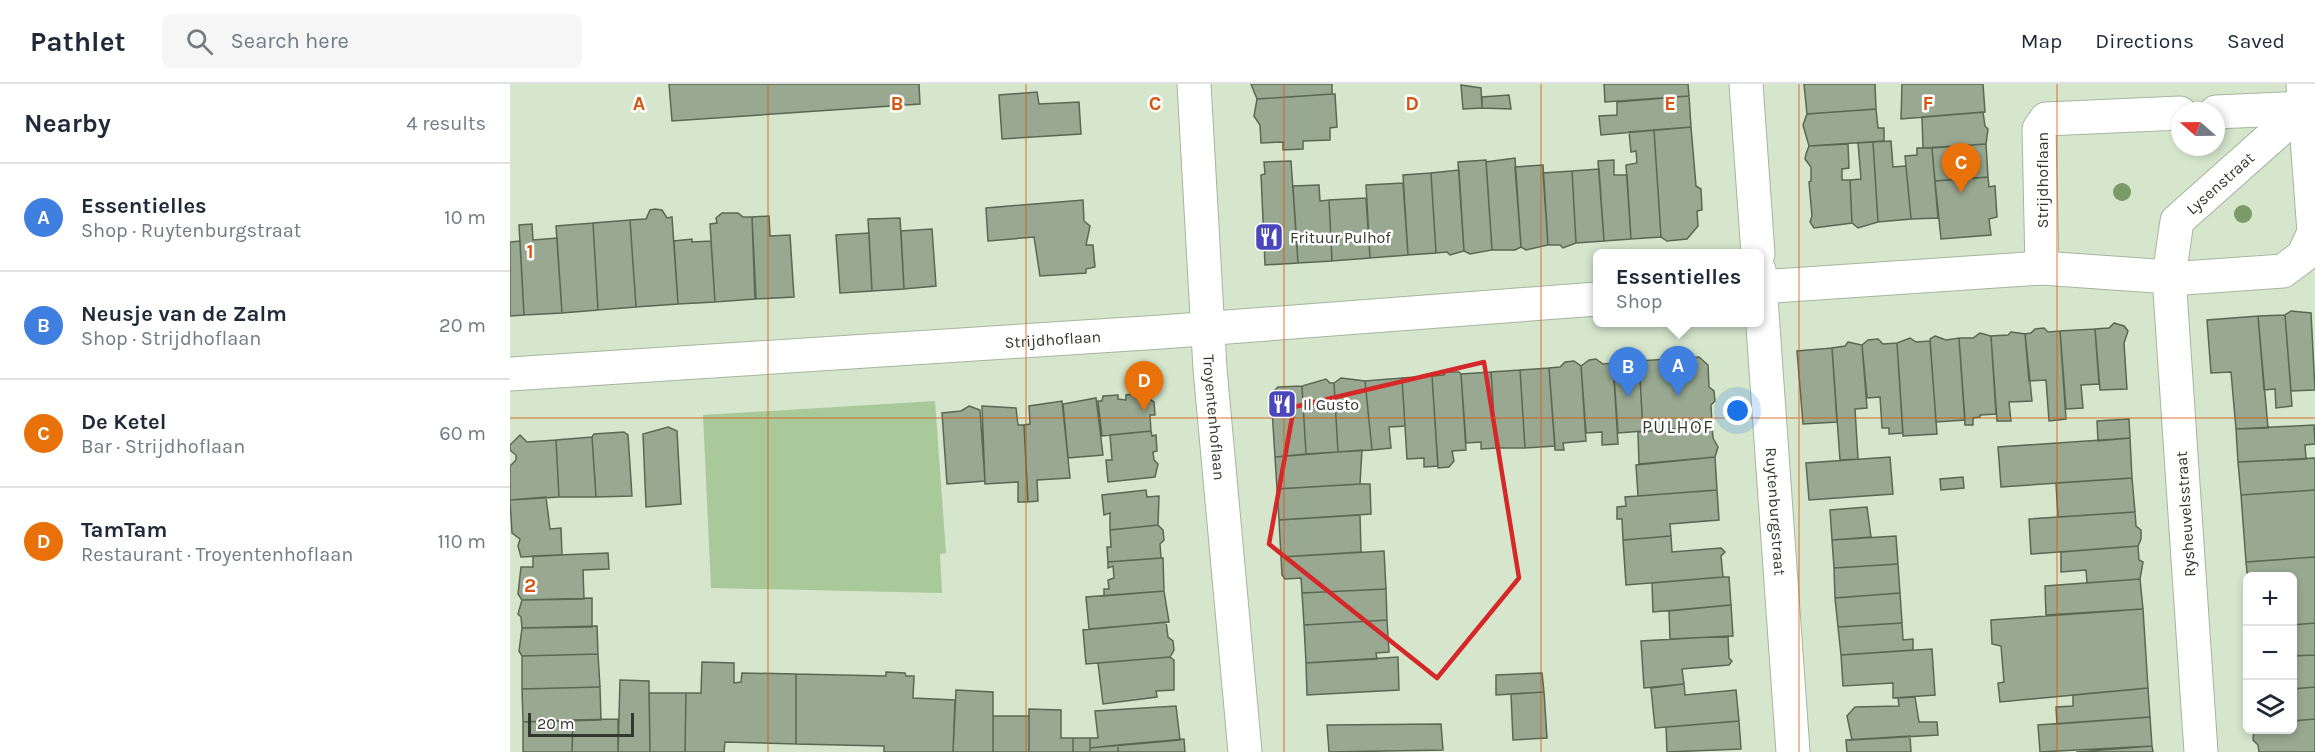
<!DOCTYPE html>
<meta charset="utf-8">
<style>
:root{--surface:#fff;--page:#f6f6f7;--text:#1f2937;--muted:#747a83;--line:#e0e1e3;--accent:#4a47bd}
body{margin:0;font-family:Karla,sans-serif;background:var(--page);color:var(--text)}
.controls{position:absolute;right:18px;bottom:18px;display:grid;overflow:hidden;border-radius:9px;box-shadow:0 3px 9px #0003}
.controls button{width:54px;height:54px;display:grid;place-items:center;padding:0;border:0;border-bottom:2px solid var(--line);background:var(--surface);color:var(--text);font:30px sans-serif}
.compass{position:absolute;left:1661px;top:18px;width:54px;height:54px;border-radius:50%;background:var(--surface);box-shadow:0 3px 9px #0003;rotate:290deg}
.scale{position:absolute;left:18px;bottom:15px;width:106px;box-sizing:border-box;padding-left:6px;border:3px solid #31382e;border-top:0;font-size:16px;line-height:21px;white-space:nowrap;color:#31382e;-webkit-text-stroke:4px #fff;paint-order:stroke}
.you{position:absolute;left:1228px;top:327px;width:21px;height:21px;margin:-15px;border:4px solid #fff;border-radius:50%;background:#1a73e8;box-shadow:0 0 0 9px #1a73e833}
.badge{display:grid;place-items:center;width:39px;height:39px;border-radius:50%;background:var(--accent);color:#fff;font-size:20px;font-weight:700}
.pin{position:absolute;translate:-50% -50px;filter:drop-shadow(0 2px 3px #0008)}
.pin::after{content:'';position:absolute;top:32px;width:21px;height:18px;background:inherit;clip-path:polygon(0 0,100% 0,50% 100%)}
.popup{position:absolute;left:1083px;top:165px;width:171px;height:78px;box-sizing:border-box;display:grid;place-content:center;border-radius:9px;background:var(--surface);filter:drop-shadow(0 2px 4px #0005);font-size:20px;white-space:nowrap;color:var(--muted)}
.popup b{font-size:22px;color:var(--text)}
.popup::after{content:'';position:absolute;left:50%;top:100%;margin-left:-12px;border:12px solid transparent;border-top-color:var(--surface)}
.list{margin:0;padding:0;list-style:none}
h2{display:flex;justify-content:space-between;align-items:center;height:78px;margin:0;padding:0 24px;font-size:26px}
h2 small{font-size:20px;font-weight:400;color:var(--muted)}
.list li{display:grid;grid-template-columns:39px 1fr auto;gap:18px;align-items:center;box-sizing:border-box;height:108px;padding:0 24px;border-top:2px solid var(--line)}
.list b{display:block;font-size:22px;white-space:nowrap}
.list p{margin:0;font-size:20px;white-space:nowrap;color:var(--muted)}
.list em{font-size:20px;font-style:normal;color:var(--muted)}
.icon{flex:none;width:33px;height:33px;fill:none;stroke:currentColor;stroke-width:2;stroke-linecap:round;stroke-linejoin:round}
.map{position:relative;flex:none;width:1805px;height:668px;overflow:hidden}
header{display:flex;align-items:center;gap:36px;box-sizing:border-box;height:84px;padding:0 30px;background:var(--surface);border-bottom:2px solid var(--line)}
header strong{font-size:28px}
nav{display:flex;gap:33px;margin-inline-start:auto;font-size:21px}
.search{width:420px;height:54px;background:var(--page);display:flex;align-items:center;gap:15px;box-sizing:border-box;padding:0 21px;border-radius:9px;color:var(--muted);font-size:22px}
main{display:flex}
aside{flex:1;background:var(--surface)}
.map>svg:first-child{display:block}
</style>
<header>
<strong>Pathlet</strong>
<div class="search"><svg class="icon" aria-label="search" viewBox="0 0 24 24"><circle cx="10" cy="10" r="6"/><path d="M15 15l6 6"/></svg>Search here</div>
<nav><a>Map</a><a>Directions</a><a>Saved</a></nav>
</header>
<main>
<aside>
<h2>Nearby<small>4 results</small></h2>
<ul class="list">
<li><span class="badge" style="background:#3f7fe0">A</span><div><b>Essentielles</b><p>Shop · Ruytenburgstraat</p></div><em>10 m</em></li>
<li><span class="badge" style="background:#3f7fe0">B</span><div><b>Neusje van de Zalm</b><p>Shop · Strijdhoflaan</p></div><em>20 m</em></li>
<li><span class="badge" style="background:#e8710a">C</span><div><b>De Ketel</b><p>Bar · Strijdhoflaan</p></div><em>60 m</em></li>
<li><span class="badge" style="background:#e8710a">D</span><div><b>TamTam</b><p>Restaurant · Troyentenhoflaan</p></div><em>110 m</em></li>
</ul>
</aside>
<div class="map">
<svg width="1805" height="668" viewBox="0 0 1805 668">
<rect width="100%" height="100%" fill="#d5e6cd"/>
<path fill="#a9c99b" d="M425,317L436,469L430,470L432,509L201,504L193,331Z"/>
<path fill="#98a891" stroke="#596852" stroke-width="1.5" d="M159,0H409L410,20L162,37Z
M741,0H822V10L747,15Z
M1094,0H1178L1179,12L1095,18Z
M1294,0H1365L1366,25L1297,30Z
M1392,0H1473L1475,28L1391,35Z
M951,1L971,4L972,24L953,25Z
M527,8L529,20L569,18L571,50L492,55L489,11Z
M822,10H825L827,43L820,44V56L793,57V65L773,66V58L751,59L750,41L744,32L747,15Z
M999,11L1001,25L972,24V13Z
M1179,12L1181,43L1091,51L1089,32L1107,31V18Z
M1366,25L1368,44H1374V57L1299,62L1293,41L1297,30Z
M1473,28L1475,42L1478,45L1476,60L1413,64L1412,33Z
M1181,43L1186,102L1191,105L1192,126L1187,127L1188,142L1177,155L1157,157L1151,153L1144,46Z
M1144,46L1151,153L1121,155L1116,81L1127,79L1126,67L1121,68L1119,48Z
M1381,57L1383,83L1396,82L1401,135L1368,138L1363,58Z
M1363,58L1368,138L1348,144L1342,139L1340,96L1351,95L1348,59Z
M1338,60L1339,84L1332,85V96H1340L1342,139L1304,144L1300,138L1302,132L1299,98L1301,97V83L1295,75L1296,70L1299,62Z
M1476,60L1478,93L1425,97L1422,64Z
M1407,64H1422L1428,134L1401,135L1395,72L1407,71Z
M1005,74L1011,163L1005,166H982L976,78Z
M976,76L982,166L960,170L954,167L948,78Z
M1104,76V91H1117L1121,155L1094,157L1088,77Z
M781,77L788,179L755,181L751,91L755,90L754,78Z
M1033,81L1038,161L1016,166L1011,163L1005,83Z
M1089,85L1094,157L1066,159L1062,87Z
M949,86L954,167L940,171L937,168L926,169L921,89Z
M1062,87L1066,159L1053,164L1050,161H1038L1033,89Z
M921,89L926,169L898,171L893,91Z
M1478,93L1479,103L1485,102L1487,133L1479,135L1481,151L1431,155L1425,97Z
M893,99L898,171L860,174L856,101Z
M809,101L810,117L819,116L822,177L788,179L783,102Z
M856,114L860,174L822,177L819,116Z
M573,116L574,137L580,142L576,161H583L585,183L576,185V189L530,192L524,153L478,157L476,124Z
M145,125L152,126L157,134L162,133L168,220L126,223L120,136L136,135L140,126Z
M212,129H228L233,133H242L245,215L205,218L200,140L207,139L206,134Z
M259,132L260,152L280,151L284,213L246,215L242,133Z
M390,134L394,205L362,207L358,135Z
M120,136L126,223L88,226L83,139Z
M83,139L88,226L52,229L46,142Z
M22,140L23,156L47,154L52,229L14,231L9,141Z
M422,145L426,202L394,205L391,147Z
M359,149L362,207L330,209L326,151Z
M182,155V158L201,157L205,218L168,220L164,157Z
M10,157L14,231L0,232V158Z
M1781,227L1801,229L1805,306L1781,307L1775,231Z
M1775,231L1782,322L1766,324L1765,305L1754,306L1748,232Z
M1748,232L1758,344L1726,345L1721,288L1701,289L1697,236Z
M1604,239L1614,242L1618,247L1614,259L1617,305L1590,306L1585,245L1599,244Z
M1534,244L1538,248L1550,247L1556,335L1539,337L1536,296L1519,297L1515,250L1521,249L1525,245Z
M1585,245L1589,300L1571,301L1573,324L1556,325L1550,247Z
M1501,248L1515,250L1522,317L1499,318L1501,337H1487L1481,252L1498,251Z
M1470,249L1481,252L1486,330L1470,331V333L1463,334V341H1455L1449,254H1463Z
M1425,252L1436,256L1449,254L1455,336L1426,338L1420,255Z
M1400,254L1406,258L1420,257L1427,350L1393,352L1387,259Z
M1368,255L1373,260L1387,259L1393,349L1379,350V344H1372L1370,313L1357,314L1352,261L1358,256Z
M1338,258L1352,261L1357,324L1345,325L1348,375L1330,376L1322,264L1335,262Z
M1322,264L1327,338L1293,340L1287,267Z
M1189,273L1198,281L1199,303L1204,307L1205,317L1201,321L1202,342L1133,347L1129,277Z
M1086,275L1093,280L1103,279L1108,360L1092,361V348L1076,349L1071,282L1079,276Z
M1064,277L1071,282L1076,357L1053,359L1054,366H1045L1039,284L1050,283L1055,278Z
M1129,277L1133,347L1108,349L1103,279Z
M1039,284L1045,362L1015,364L1010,286Z
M1010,286L1015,364H986L981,288Z
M934,288H949L951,290L956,366L942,367L944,377L939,383L928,384L922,292L934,291Z
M981,288L986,364L971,365V358L956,359L951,290Z
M922,292L928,382L914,383V374L897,375L892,294Z
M831,294L855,297L862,366L828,368L824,299Z
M892,294L895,342L879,343L881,364L862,366L855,297Z
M816,295L820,299H824L828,368L796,370L792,302Z
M792,302L796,370L765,373L761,310L768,303Z
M630,309L644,318L645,331H640L641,347L592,352L588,317H592L593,312L608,311V315L616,316V311Z
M586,314L593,371L558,374L553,320Z
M552,317L560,394L527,396L528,417L518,418L514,341L520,340L519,322Z
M459,322L470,326L475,397L437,400L432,329L451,327Z
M472,322L506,324L508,341H514L518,418H508V398L475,400Z
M1619,335L1620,354L1588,357L1587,337Z
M1804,341L1805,360L1795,361L1796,375L1728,378L1726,345Z
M1202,342L1203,354L1208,363L1205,373L1129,380L1128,348Z
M158,343L167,347L171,420L136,423L133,350Z
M641,347L642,352L646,351L647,367L643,368L644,376L648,380L645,393L598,398L596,376H602L600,351Z
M114,348L118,351L122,412L86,413L82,353L84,350Z
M10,351L17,358L46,356L49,413L0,416V382L6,376V371L0,366V361Z
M82,353L86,413H49L46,356Z
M1620,354L1622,394L1491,403L1488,363Z
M852,366L850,400L767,405L765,373Z
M1205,373L1207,406L1128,412L1126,381Z
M1380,373L1383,410L1299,416L1296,379Z
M1805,374V406L1731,411L1728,378Z
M1453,393L1454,404L1431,406L1430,395Z
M1622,394L1625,428L1548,433L1546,399Z
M850,400H860L861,430L769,436L767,405Z
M636,406L637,413L649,412L648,441L600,446V429L594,431L592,411Z
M1207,406L1209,436L1160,440L1161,452L1113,456L1112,435H1107V423L1116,422L1115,413Z
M1805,406V473L1736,478L1731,411Z
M36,413L40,445L51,444L52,471L11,473L8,462L10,455L2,449L0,416Z
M1357,423L1361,453L1322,456L1320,426Z
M1625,428L1626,442L1631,446V455L1628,462L1521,470L1519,435Z
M850,431L851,468L771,473L769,436Z
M648,441L653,446L654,456L650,460L651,474L598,478L597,463H601L600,446Z
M1161,452L1162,468L1211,464L1215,468L1211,472L1213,493L1116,501L1113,456Z
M1386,452L1388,480L1324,484L1322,456Z
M1628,462L1629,476L1633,478L1630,495L1577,499L1576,486L1551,488V468Z
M874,467L876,505L792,509L791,494L775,495L772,491L771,473Z
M98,469L99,485L73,486L74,515L12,516L8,510L11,483H23V472Z
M1805,473V539L1782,541V492H1738V498L1736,478Z
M651,474H653L654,507L594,512V505H599L598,496L604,494L603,482L598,484V478Z
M1388,480L1390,509L1325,514L1324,484Z
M1213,493H1219L1221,521L1143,528L1142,499Z
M1630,495L1633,525L1536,531L1535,502Z
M876,505L877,536L794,541L792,509Z
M654,507L659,538L579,545L576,513Z
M1390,509L1392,539L1328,543L1325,514Z
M82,514V543L12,544L11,533L8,530L12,516Z
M1221,521L1223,552L1160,555L1159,527Z
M1633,525L1638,604L1490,618L1488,599L1494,598L1491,562L1482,560L1481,536Z
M877,536L879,568L866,569L867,575L796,579L794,541Z
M656,538L658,553L663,557L664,566L660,573L576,580L573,546Z
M1392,539L1393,556L1403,555V566L1331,571L1328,543Z
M1805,539V571L1782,572V541Z
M87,542L88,570L12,572L9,567L12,544Z
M1218,552L1219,574L1222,577L1219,581L1172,585L1174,600L1134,604L1131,557Z
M1422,565L1425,611L1383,614V599L1333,602L1331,571Z
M88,570L90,603L12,605V572Z
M1805,571V603L1782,605V572Z
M660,573L664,576V606L646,607L647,613L593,620L588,579Z
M888,573L889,606L797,611L796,579Z
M192,578L224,579V599L231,598L232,589L286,590V660L215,658L214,668H175L176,609H191Z
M376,588L395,589L396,592H404L403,614L445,616L443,668H374V662L286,660V590L376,592Z
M1032,589L1034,608L986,611V591Z
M110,596L139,597L140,668H108Z
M1174,600L1175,611L1226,606L1229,637L1145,644L1141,604Z
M90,603L91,636L13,638L12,605Z
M1805,603V635L1782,637V605Z
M1638,604L1640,633L1547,640L1546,623L1563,622V611Z
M446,606L483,608V668H443Z
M1034,608L1037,654L1003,656L1001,610Z
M139,609H176L175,668H140Z
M1405,613L1409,638H1427L1428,651L1342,656L1337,632L1345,623L1389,622L1388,614Z
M666,622L670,656L580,664V654H588L585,627Z
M519,625L551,626V654H563V668H519Z
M483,632H519V668H483Z
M1640,633L1642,662L1530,668L1528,641Z
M108,635V668H62L63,636Z
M1805,635V668H1749L1748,661L1743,656L1744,646H1782V637Z
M63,636L62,668H13V638Z
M1229,637L1231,665L1157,668L1156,643Z
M931,640L933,666L819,668L817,641Z
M1400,652L1401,668H1337L1336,656Z
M563,654H580V668H563Z
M674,655L675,668H608V661Z
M608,661V668H580V664Z
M1642,662L1643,668H1566Z"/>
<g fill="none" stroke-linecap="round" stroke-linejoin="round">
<g stroke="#a5b69e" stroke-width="35">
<g id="minor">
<path id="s1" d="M684,0L700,285L735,668"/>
<path d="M1236,0L1248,170"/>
<path d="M1706,28L1794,24"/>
<path d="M1532,184L1529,45L1536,35L1670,29"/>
<path id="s2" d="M1249,186L1283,668"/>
<path d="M1249,203L1532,184L1674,194L1773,187L1793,172L1804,148L1793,0"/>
<path id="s3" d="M0,290L651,248L1087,215"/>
<path id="s4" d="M1691,668L1659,192L1667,137L1794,24"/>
</g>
</g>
<use href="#minor" stroke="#fff" stroke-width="33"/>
</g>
<g fill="#7a9a68">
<circle cx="1612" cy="108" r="9"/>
<circle cx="1733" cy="130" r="9"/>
</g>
<path fill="none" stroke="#d62828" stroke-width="4.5" stroke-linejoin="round" d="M974,278L1009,494L927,594L759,460L784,323Z"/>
<path fill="none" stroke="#d6560f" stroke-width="1.5" stroke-opacity="0.55" d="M258,0V668M516,0V668M774,0V668M1031,0V668M1289,0V668M1547,0V668M0,334H1805"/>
<defs>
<g id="restaurant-square" transform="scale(1.5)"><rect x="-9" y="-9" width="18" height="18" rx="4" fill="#4a47bd" stroke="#fff"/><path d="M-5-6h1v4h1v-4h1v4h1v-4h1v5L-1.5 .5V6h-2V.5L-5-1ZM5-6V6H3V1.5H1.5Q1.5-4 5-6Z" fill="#fff"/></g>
</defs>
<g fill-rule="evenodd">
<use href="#restaurant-square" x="759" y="153"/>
<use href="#restaurant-square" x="772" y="320"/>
</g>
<g text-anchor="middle" stroke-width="5" stroke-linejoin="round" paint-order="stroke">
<g font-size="16" fill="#31382e" stroke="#fff">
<text transform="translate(1532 96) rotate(-90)" y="6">Strijdhoflaan</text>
<text dy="6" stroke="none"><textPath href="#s4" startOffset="590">Lysenstraat</textPath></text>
<text dy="6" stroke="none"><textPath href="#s3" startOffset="544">Strijdhoflaan</textPath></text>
<text dy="6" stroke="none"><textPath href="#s1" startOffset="334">Troyentenhoflaan</textPath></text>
<text dy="6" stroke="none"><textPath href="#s2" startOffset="242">Ruytenburgstraat</textPath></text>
<text transform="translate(1675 430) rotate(-94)" y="6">Rysheuvelsstraat</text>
</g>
<g font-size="16" fill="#31382e" stroke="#fff" text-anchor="start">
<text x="780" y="159">Frituur Pulhof</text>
<text x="793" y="326">Il Gusto</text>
</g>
<g font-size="18" letter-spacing="1.5" fill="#31382e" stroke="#fff">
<text x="1168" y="349">PULHOF</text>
</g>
</g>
<g font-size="20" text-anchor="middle" font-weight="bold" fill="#d6560f" stroke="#fff" stroke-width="5" stroke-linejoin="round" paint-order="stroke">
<text x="129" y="26">A</text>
<text x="387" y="26">B</text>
<text x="645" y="26">C</text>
<text x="902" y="26">D</text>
<text x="1160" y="26">E</text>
<text x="1418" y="26">F</text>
<text x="20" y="174">1</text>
<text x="20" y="508">2</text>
</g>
</svg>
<div class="controls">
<button>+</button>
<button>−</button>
<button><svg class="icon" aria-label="layers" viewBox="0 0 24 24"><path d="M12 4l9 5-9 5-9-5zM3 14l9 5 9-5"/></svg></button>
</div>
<svg class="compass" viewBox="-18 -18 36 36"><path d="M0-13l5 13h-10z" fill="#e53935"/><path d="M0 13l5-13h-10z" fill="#747a83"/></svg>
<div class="scale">20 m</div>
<div class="you"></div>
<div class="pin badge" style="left:1168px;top:312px;background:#3f7fe0">A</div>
<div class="popup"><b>Essentielles</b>Shop</div>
<div class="pin badge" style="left:1118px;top:313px;background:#3f7fe0">B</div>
<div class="pin badge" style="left:1451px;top:109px;background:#e8710a">C</div>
<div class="pin badge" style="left:634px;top:327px;background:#e8710a">D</div>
</div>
</main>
